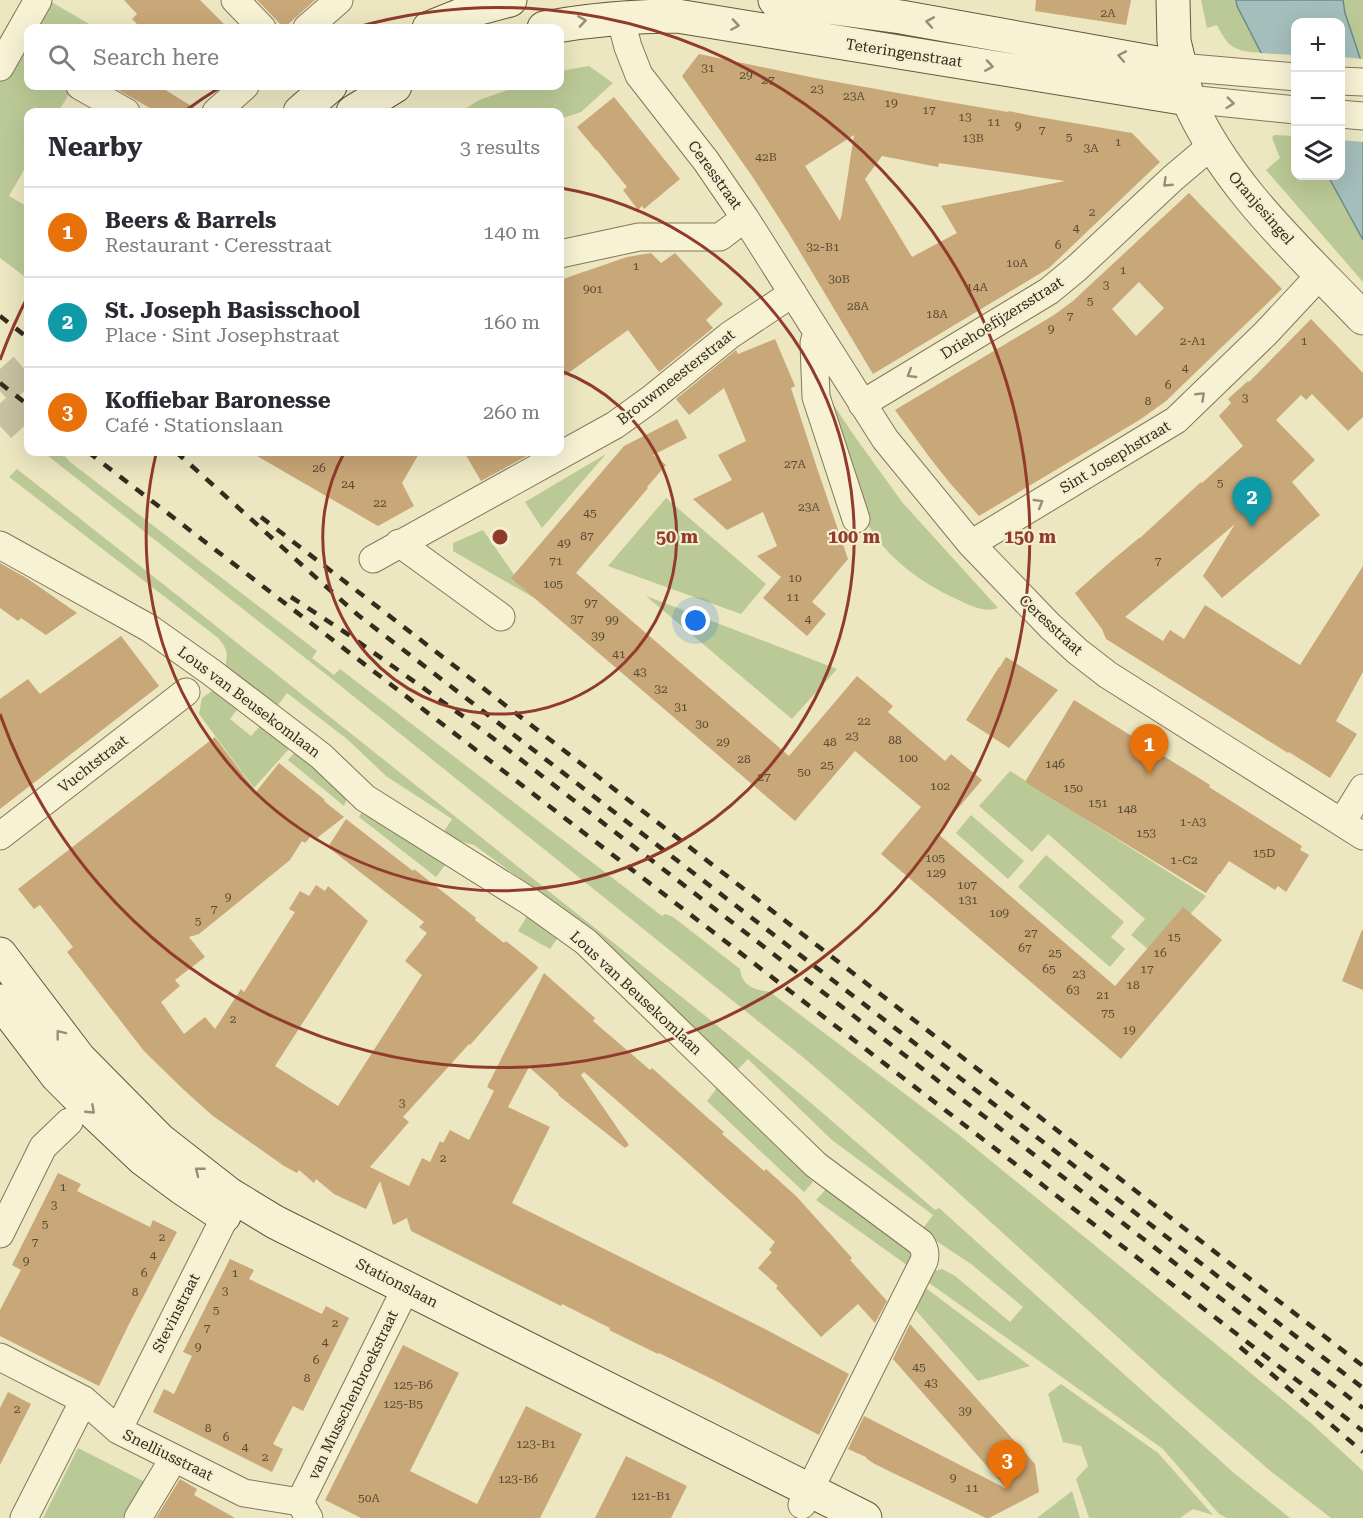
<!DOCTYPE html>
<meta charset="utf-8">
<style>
:root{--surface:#fff;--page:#f7f7f7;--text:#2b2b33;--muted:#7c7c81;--line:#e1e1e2;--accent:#913b2c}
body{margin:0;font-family:"Roboto Serif",serif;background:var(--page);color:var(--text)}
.controls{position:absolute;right:18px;top:18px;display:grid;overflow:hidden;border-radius:12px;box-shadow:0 6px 24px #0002}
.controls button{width:54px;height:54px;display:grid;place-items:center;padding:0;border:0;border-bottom:2px solid var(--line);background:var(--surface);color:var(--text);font:30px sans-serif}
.you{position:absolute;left:696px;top:621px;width:21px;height:21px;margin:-15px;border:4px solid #fff;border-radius:50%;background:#1a73e8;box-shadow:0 0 0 9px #1a73e833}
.badge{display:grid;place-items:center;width:39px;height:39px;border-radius:50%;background:var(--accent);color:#fff;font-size:20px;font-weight:700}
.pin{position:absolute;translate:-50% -50px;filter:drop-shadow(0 2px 3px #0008)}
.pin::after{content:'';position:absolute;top:32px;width:21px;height:18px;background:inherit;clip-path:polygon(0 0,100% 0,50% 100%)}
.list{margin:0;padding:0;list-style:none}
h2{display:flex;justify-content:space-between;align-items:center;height:78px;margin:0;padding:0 24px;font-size:26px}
h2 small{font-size:20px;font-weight:400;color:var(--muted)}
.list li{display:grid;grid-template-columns:39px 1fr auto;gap:18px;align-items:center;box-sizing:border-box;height:90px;padding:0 24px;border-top:2px solid var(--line)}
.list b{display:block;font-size:22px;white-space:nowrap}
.list p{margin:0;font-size:20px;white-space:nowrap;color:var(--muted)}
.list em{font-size:20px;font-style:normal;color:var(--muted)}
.icon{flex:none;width:33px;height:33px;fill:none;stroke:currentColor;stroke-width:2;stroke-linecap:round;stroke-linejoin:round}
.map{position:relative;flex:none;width:1363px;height:1518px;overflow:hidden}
.search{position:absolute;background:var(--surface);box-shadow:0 6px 24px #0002;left:24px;top:24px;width:540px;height:66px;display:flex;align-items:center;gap:15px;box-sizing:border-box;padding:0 21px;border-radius:12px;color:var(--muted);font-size:22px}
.panel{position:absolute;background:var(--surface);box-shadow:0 6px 24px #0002;left:24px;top:108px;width:540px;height:348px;border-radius:12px}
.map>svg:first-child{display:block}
</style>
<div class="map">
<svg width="1363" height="1518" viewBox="0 0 1363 1518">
<rect width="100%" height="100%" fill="#ece6c1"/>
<path fill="#bbc996" d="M45,0H48L96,28H28V86H74L58,112H28V163L9,196L28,207V279L0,258V76Z
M1201,0H1236L1237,6L1262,53C1235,51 1229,49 1217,25L1207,28Z
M1343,0H1363V59L1360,58L1345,13Z
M589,66L613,83L581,112L560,119V112H460L479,100L519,86H560V71Z
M1274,135L1295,136L1296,176H1328L1363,240V282L1266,170L1280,158L1272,138Z
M825,392L853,434L902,502L998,608C982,614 964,602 950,596C915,579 879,551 864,516C858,503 855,489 851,476C843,448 834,420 825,392Z
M43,452H61L70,462L317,651L312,658L334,675L340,669L662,916L665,914L673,917L740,969C743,987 753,989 770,992L958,1134L1212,1341L1312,1424L1363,1471V1518H1331L1273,1473L1174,1388L931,1168L804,1058L332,679Z
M606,454L542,528L525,502Z
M17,469L187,603L708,1018L811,1103L935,1210L939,1208L1234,1473L1290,1518H1227L1219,1514L1163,1449L925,1280L935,1271L942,1269L955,1276L1010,1322L1023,1307L971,1264L921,1231L933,1215L832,1140L748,1059L736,1071L621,956L562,909L474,845L441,836L452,819L386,776L347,739L287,693L275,709L224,672C228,655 229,650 217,637L9,477Z
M666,498L766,584L741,614L608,566Z
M483,530L515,576L560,613L453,551V543Z
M646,596L837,669L792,719Z
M212,691H221L239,707L230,719L251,736L260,726L289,749L254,788L199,714L202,698Z
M295,752L314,766L347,799L344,806L288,760Z
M1010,771L1206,896L1155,955L1131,935L1145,919L1048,834L1032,852L979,806Z
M362,812L446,864L436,877L359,817Z
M971,815L1024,861L1008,879L956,833Z
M1046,855L1124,922L1111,937L1125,949L1110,967L1018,887Z
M529,913L560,934L550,949L518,931Z
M717,1088L813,1182L804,1192L707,1101Z
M826,1189L910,1250L915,1256L911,1268L816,1200Z
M923,1286L1030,1366L978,1381L912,1306Z
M1061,1384L1158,1453L1213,1515L1193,1509L1180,1518H1089L1076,1479L1088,1466L1081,1446L1063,1442L1048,1394Z
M78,1448L149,1484L128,1518H43Z
M1072,1491L1080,1518H1037Z"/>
<path fill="#a4bebb" stroke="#6b8c89" stroke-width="1.5" d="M1236,0H1343L1345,13L1360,58L1363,65V240L1328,176H1340V22H1296L1295,119L1237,6Z"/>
<path fill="#ece6c1" d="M1258,53L1296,55L1295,122L1293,121Z
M1341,57L1363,59V142L1340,140Z"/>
<path fill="#c8a778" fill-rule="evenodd" d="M124,0H200L228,28H141L132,19L137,14Z
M257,0H315L284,28Z
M1036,0H1131L1126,25L1035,11Z
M699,54L815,78L937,100L1008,112L1009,111L1033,116L1132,133L1160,162L1049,268L873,374L788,232L752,176L682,76ZM854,135L842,213L840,221L805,166ZM882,156L938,167L939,163L1065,181L941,206L957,233L912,257L865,179Z
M111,86H159L201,112H157Z
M614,97L680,179L644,209L642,206L638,210L623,190L627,187L597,150H596L577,127Z
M1189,193L1282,289L1166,401L1141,419L979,516L949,482L930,458L895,410L1054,315L1073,301ZM1139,282L1164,308L1136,336L1112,309Z
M651,253L661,263L675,253L723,304L706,320L713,328L659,372L628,330L560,379V280L627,257Z
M1311,319L1363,373V417L1348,431L1312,394L1306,400L1301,395L1276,420L1315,460L1292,482L1320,515L1222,598L1203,576L1235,524L1125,617L1163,641L1170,630L1184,639L1205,605L1300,665L1363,566V672L1336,721L1357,734L1330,778L1289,752L1288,753L1106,639L1102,629L1075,593L1109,563L1139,538H1140L1201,482L1202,483L1243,446L1219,416L1231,403L1228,399L1248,381L1249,382Z
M775,339L795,386L791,388L817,468L848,559L812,602L826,614L807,636L763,598L781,577L757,556L777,546L763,512L727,530L693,499L732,480L718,455L746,441L724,388L689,415L676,399L736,350L738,354Z
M677,419L687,438L653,455L666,465L647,487L648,488L576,573L789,756L857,676L893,706L888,712L945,761L951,754L982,780L937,833L1115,986L1183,907L1222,940L1121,1059L881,854L921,807L855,751L795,821L511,578L624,446Z
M250,452H420L402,483L414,506L378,526Z
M464,452H534L481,481Z
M0,563L28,579L77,613L46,635L21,618L18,621L0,608Z
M121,636L159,686L0,809V699L28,679L40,694Z
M1006,657L1058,690L1009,748L966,720L999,667H1000Z
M1074,700L1210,785L1209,787L1302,846L1300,850L1309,855L1286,892L1278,886L1275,890L1229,861L1220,874H1219L1206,893L1025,782Z
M215,737L256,792L279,763L325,800L324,801L344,817L317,838L312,835L305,843L302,841L290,860L199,934L189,937L205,957L175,980L180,986L161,1002L184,1034L205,1017L215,1029L241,989L244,992L295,912L289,909L300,891L309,896L316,885L325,891L328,886L368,921L275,1066L338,1106L422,975L405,961L427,933L419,927L424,922L328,847L346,819L413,871L414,869L476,918L475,920L504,943L506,941L537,966L538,968L470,1045L469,1044L403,1117L409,1122L370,1167L409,1186L422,1158L430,1162L440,1141L443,1143L450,1130L469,1140L494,1091L487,1087L544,973L595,1018L593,1021L650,1070L652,1068L709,1119L724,1132L722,1134L736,1146L764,1171L766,1169L796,1196L852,1258L850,1260L887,1301L875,1323L858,1304L821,1337L776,1288L778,1286L758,1268L772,1252L769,1250L775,1242L678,1154L584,1072L581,1075L629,1145L625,1148L558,1095L559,1094L529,1067L508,1107L550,1127L512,1203L765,1329L849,1374L819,1435L714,1380L659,1353L658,1354L609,1330L610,1328L562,1304L561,1306L411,1231L407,1218L393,1225L380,1181L366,1209L334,1194L316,1179L314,1183L299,1170L297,1173L284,1166L213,1116L184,1090L144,1051L67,952L73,947L40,905L34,909L18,889Z
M1362,930H1363V990L1342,981Z
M58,1173L81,1184L77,1191L150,1227L153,1220L177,1232L129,1324L99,1386L0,1336V1310L21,1270L12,1265Z
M230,1259L254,1270L249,1279L322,1314L326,1306L349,1318L303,1411L293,1406L273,1444L283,1449L272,1472L153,1412L164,1389L174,1394L192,1356L183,1352Z
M910,1324L1035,1464L1039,1492L989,1518H986L891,1472L873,1463L866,1458V1457L848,1449L864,1416L1007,1489L893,1359Z
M403,1345L459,1373L410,1471L477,1504L526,1406L582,1434L540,1518H361L325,1500Z
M8,1392L31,1404L0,1465V1408Z
M626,1456L687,1486L671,1518H595Z
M180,1479L197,1489L194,1495L235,1518H156Z"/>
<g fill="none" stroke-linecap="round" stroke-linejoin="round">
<path stroke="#c7c1a0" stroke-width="33" stroke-dasharray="33 16" stroke-linecap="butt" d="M0,391L28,366
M0,426L28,400"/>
<g stroke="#84775a" stroke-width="29">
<path id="minor" d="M235,0L262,28
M620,17L628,47L639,75L706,161L745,218L885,439L971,544L1050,626L1077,651L1108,675L1363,836
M307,28L339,0
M0,67L38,0
M1179,67L1296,77
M1340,81L1363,82
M80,86L126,112
M1188,99L1296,110
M216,112L245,86
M1340,114L1363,116
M560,254L639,237H720L745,218
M817,332L814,343L816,397L856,519
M862,404L1049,291L1078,267L1173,178L1212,145
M399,543L501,617
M971,544L1176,420L1265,334L1321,274
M0,545L149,628L211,672L321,756L365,798L529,901L586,942L816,1165L921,1243C925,1249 926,1254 924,1261L802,1505
M373,559L615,425L651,399L730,335L793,293
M1342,822L1363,788
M0,836L186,692
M0,1234L43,1147L69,1122
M0,1357L84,1400L118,1430L244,1493L300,1502L309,1518
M118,1430L225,1217L229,1196
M300,1502L406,1288
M24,1518L84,1400
M138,1518L174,1458"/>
</g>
<g stroke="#84775a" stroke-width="35">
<path id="tertiary" d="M1188,99C1226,186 1298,250 1363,318"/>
</g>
<g stroke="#66583d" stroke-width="35">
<path id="secondary" d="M775,0L901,17L1179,67
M429,28L476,9L510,0
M544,28C588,20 632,16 677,16L1188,99L1174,41L1173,0
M300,112L330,86
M353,112L395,86
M0,954L79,1058L160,1140L229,1194L275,1222L865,1518
M0,1001L57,1076L87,1106L143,1159L182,1188L224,1216"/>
</g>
<use href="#minor" stroke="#f7f2d4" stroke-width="27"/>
<use href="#tertiary" stroke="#f7f2d4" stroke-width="33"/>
<use href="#secondary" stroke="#f7f2d4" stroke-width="33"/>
<path stroke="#352c1d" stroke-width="4.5" stroke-dasharray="10 10" stroke-linecap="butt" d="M0,316L28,338
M0,383L28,405
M88,452L1363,1431
M176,452C237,506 297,561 358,615L1363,1388
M261,517L1363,1366
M291,597L346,633L485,732L1363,1408
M1240,1347L1363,1452"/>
</g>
<defs><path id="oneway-chevron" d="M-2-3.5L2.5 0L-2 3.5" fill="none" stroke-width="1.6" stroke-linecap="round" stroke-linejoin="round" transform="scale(1.5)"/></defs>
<g stroke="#968f78">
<use href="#oneway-chevron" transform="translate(582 21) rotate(-9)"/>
<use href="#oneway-chevron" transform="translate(930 22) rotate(-170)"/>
<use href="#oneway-chevron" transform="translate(735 25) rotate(9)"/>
<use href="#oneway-chevron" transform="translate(1122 56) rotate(-169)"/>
<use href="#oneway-chevron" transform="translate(989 66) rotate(9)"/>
<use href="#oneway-chevron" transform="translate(1230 103) rotate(6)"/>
<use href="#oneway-chevron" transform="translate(1167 183) rotate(137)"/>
<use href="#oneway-chevron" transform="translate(911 374) rotate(149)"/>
<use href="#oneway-chevron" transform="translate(1201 396) rotate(-44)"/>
<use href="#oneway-chevron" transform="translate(1039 503) rotate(-31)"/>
<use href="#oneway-chevron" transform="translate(60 1034) rotate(-128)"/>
<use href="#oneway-chevron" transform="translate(91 1110) rotate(43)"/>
<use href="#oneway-chevron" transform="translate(199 1171) rotate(-142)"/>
</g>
<g fill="none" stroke="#913b2c" stroke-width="3">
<path d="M561 371A177 177 0 1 1 344 453"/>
<path d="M561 188A354 354 0 1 1 156 454"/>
<path d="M0 360A530 530 0 0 1 28 296M185 111A530 530 0 0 1 219 88M354 28A530 530 0 1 1 0 714"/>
</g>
<g text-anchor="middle" stroke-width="4.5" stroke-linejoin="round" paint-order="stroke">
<g font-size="12" fill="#5a4b34">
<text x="1108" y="17">2A</text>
<text x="708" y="72">31</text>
<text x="746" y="79">29</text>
<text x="768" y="84">27</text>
<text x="817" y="93">23</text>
<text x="854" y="100">23A</text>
<text x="891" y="107">19</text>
<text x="929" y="114">17</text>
<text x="965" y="121">13</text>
<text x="994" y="126">11</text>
<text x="1018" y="130">9</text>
<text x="1042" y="134">7</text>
<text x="1069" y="141">5</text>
<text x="973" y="142">13B</text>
<text x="1118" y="146">1</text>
<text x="1091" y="152">3A</text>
<text x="766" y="161">42B</text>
<text x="1092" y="216">2</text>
<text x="1076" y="232">4</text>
<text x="1058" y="249">6</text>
<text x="823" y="251">32-B1</text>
<text x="1017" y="267">10A</text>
<text x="636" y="270">1</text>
<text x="1123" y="274">1</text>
<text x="839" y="283">30B</text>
<text x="1106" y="289">3</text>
<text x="977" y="291">14A</text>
<text x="593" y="293">901</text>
<text x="1090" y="305">5</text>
<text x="858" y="310">28A</text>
<text x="937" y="318">18A</text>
<text x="1070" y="320">7</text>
<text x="1051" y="333">9</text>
<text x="1193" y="345">2-A1</text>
<text x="1304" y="345">1</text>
<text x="1185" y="372">4</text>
<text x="1168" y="389">6</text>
<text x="1245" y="402">3</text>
<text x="1148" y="405">8</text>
<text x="795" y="468">27A</text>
<text x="319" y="472">26</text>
<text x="1220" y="487">5</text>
<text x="348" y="488">24</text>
<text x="380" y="507">22</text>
<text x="809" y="511">23A</text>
<text x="590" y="517">45</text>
<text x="587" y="540">87</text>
<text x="564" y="547">49</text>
<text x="556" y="565">71</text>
<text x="1158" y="565">7</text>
<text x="795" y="582">10</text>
<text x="553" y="588">105</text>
<text x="793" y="601">11</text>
<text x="591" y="607">97</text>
<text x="577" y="623">37</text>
<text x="808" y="623">4</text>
<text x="612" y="624">99</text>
<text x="598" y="640">39</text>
<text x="619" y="658">41</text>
<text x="640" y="676">43</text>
<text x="661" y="693">32</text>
<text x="681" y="711">31</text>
<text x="864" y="725">22</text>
<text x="702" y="728">30</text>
<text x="852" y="740">23</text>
<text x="895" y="744">88</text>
<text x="723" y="746">29</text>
<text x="830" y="746">48</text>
<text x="908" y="762">100</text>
<text x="744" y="763">28</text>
<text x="1055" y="768">146</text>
<text x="827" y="769">25</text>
<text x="804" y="776">50</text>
<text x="764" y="781">27</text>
<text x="940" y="790">102</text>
<text x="1073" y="792">150</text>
<text x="1098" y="807">151</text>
<text x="1127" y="813">148</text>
<text x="1193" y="826">1-A3</text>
<text x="1146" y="837">153</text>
<text x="1264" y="857">15D</text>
<text x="935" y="862">105</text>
<text x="1184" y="864">1-C2</text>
<text x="936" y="877">129</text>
<text x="967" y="889">107</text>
<text x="228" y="901">9</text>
<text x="968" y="904">131</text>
<text x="214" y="913">7</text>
<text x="999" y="917">109</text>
<text x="198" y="925">5</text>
<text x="1031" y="937">27</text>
<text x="1174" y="941">15</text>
<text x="1025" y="952">67</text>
<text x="1055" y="957">25</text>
<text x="1160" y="957">16</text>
<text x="1049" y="973">65</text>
<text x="1147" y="973">17</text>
<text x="1079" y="978">23</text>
<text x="1133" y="989">18</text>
<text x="1073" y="994">63</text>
<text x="1103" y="999">21</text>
<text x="1108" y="1017">75</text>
<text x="233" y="1023">2</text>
<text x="1129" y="1034">19</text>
<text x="402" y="1107">3</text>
<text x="443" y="1162">2</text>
<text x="63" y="1191">1</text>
<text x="54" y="1209">3</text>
<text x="45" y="1228">5</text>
<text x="162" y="1241">2</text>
<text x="35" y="1246">7</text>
<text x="153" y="1259">4</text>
<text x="26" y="1265">9</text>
<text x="144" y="1277">6</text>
<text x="235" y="1277">1</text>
<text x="225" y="1295">3</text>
<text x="135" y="1296">8</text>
<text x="216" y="1314">5</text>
<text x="335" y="1327">2</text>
<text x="207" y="1332">7</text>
<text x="325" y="1346">4</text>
<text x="198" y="1351">9</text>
<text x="316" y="1364">6</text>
<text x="919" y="1371">45</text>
<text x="307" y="1382">8</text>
<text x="931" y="1387">43</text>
<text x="413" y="1389">125-B6</text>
<text x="403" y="1408">125-B5</text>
<text x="17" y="1413">2</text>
<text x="965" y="1415">39</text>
<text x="208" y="1432">8</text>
<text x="226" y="1441">6</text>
<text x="536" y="1448">123-B1</text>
<text x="245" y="1451">4</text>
<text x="265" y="1461">2</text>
<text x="953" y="1482">9</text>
<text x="518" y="1483">123-B6</text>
<text x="972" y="1492">11</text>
<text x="651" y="1500">121-B1</text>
<text x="369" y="1502">50A</text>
</g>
<g font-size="15" fill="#352c1d" stroke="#f4efd0">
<text transform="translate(904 53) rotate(9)" y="5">Teteringenstraat</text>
<text transform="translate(715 175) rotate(54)" y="5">Ceresstraat</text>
<text transform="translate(1261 208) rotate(49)" y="5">Oranjesingel</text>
<text transform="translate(1002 318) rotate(-32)" y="5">Driehoefijzersstraat</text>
<text transform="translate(676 377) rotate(-38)" y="5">Brouwmeesterstraat</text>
<text transform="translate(1115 457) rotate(-31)" y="5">Sint Josephstraat</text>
<text transform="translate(1051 625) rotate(43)" y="5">Ceresstraat</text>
<text transform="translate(249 702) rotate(37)" y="5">Lous van Beusekomlaan</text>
<text transform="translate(93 764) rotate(-38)" y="5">Vuchtstraat</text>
<text transform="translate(636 993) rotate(43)" y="5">Lous van Beusekomlaan</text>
<text transform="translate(397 1283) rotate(27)" y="5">Stationslaan</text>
<text transform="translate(176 1313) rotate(-63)" y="5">Stevinstraat</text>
<text transform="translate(353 1395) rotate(-64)" y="5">van Musschenbroekstraat</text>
<text transform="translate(168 1455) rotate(26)" y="5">Snelliusstraat</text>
</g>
</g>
<circle cx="500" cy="537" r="9" fill="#913b2c" stroke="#f4efd0" stroke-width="3"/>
<g font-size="18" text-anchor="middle" font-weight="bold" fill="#913b2c" stroke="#f4efd0" stroke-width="4.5" stroke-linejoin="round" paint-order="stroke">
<text x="677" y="543">50 m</text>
<text x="854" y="543">100 m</text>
<text x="1030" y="543">150 m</text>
</g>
</svg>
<div class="controls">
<button>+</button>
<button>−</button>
<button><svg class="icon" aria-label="layers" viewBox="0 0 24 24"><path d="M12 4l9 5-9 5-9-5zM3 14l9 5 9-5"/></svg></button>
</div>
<div class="you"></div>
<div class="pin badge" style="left:1149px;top:774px;background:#e8710a">1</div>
<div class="pin badge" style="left:1252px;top:527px;background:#0f9aa8">2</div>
<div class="pin badge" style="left:1007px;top:1490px;background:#e8710a">3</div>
<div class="search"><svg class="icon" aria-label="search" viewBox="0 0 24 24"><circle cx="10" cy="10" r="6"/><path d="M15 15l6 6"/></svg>Search here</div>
<section class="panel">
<h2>Nearby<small>3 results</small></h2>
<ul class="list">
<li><span class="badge" style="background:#e8710a">1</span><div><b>Beers &amp; Barrels</b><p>Restaurant · Ceresstraat</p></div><em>140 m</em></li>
<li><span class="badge" style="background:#0f9aa8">2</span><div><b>St. Joseph Basisschool</b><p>Place · Sint Josephstraat</p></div><em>160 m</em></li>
<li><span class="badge" style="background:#e8710a">3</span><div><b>Koffiebar Baronesse</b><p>Café · Stationslaan</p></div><em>260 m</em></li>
</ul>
</section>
</div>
